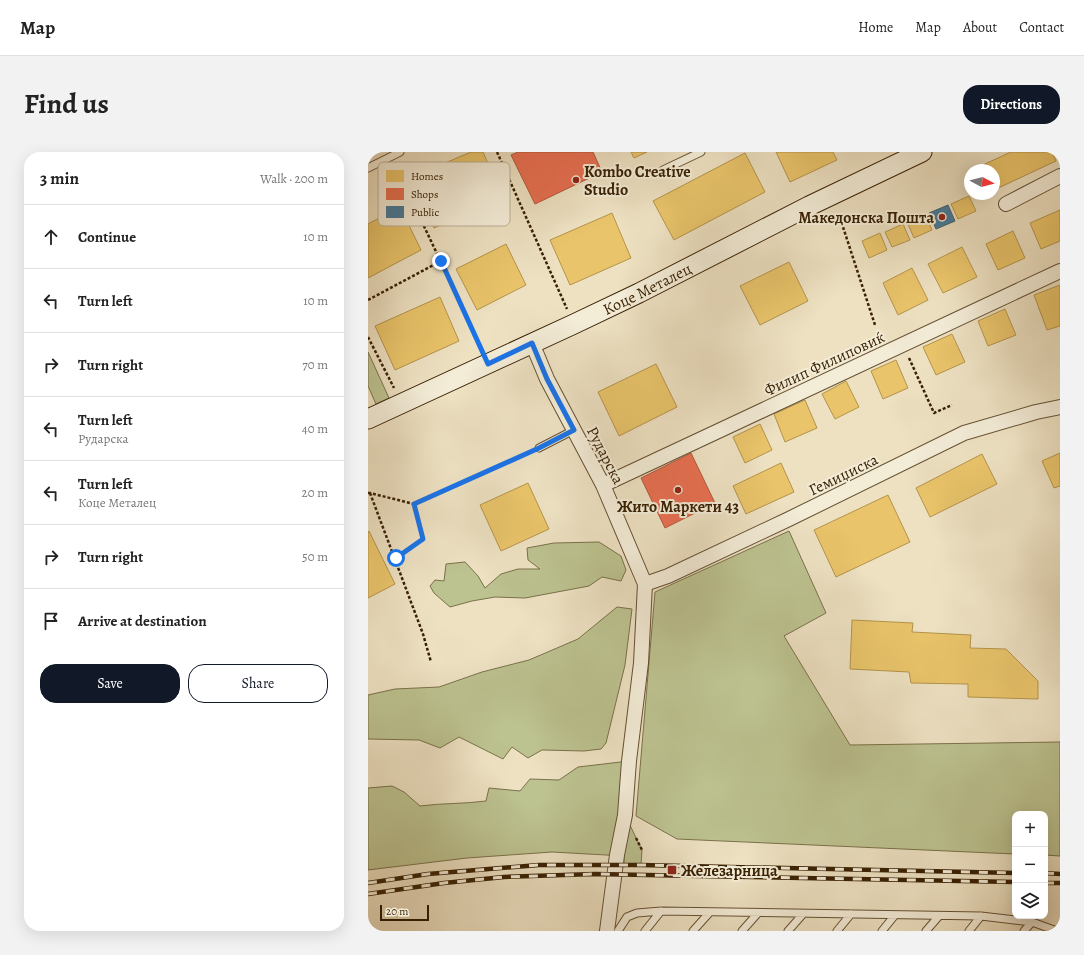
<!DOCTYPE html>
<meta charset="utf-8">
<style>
:root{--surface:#fff;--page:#f2f2f2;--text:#222;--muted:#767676;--line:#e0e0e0;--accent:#111827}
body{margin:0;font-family:Alegreya,serif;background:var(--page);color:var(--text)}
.controls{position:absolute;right:12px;bottom:12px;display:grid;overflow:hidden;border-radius:8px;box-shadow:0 4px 16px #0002}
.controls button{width:36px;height:36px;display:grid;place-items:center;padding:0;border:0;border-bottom:1px solid var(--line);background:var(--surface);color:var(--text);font:20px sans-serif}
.compass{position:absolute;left:596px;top:12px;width:36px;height:36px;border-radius:50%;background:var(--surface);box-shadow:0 4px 16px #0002;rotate:97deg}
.scale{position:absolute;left:12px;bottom:10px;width:49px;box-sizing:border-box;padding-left:4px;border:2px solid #382003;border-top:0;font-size:11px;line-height:14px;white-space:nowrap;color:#382003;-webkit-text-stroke:3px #f3ecd7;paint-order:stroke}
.stop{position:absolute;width:12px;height:12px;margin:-9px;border:3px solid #1a73e8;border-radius:50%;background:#fff}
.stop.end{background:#1a73e8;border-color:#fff;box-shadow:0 1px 4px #0008}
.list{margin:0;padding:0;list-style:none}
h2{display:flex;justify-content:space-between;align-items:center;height:52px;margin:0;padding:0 16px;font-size:17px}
h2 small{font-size:13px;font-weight:400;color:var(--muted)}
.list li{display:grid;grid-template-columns:26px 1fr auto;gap:12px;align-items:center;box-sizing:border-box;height:64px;padding:0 16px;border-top:1px solid var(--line)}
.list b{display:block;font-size:15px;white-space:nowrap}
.list p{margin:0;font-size:13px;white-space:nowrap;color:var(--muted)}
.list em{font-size:13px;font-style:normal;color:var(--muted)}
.actions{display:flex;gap:8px;padding:12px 16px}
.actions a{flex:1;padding:9px 0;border:1px solid var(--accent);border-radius:16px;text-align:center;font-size:14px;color:var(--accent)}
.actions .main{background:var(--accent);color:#fff}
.icon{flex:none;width:22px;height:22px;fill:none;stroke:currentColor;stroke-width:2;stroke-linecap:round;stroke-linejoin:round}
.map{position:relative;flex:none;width:692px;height:779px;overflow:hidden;border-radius:16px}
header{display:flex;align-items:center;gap:24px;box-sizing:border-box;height:56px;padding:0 20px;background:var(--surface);border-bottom:1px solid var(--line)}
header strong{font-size:19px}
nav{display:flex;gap:22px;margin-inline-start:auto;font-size:14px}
.intro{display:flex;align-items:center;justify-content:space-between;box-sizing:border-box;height:96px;padding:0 24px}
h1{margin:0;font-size:28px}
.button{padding:10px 18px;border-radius:16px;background:var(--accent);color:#fff;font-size:14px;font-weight:700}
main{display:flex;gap:24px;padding:0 24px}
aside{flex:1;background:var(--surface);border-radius:16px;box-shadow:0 4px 16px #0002}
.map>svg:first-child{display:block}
</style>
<header>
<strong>Map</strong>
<nav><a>Home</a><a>Map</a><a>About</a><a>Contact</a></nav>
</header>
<div class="intro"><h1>Find us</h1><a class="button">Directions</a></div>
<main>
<aside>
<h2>3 min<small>Walk · 200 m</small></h2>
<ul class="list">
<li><svg class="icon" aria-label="ahead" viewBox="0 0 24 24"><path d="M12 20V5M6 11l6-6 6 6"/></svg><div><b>Continue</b></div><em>10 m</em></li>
<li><svg class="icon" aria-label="left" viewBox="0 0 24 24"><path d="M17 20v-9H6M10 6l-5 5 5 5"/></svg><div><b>Turn left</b></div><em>10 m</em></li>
<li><svg class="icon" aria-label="right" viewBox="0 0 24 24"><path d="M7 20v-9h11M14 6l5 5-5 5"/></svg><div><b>Turn right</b></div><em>70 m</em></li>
<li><svg class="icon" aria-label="left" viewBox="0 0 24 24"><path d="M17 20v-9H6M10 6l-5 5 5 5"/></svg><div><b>Turn left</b><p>Рударска</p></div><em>40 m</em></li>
<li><svg class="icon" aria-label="left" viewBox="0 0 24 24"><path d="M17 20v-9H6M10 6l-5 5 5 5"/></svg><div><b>Turn left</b><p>Коце Металец</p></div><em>20 m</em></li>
<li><svg class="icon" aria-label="right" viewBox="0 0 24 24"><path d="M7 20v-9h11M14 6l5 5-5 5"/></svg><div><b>Turn right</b></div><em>50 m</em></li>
<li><svg class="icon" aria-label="arrive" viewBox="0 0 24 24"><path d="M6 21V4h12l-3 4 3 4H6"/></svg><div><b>Arrive at destination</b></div></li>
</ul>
<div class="actions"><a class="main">Save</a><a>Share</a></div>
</aside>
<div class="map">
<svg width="692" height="779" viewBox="0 0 692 779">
<rect width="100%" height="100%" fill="#ede1c2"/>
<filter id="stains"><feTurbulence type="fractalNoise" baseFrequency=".005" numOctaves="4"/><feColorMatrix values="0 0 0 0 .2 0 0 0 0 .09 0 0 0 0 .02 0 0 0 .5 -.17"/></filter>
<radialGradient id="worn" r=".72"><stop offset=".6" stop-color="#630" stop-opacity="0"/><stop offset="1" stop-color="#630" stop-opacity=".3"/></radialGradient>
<path fill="#bcc290" stroke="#7a714a" d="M0,200L21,246L8,252L0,234Z
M421,379L458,461L416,484L482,593L692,590V704L677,703V662H647V702L309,687L268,664L287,440Z
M231,390L253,404L258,418L253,429L234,425L221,434L157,446L127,445L104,449L82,455L66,441L62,434L67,428L76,429L78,412L97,410L110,424L117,436L133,422L150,417H172L160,408L159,396L186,391Z
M249,455L264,457L257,513L238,591L233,597L216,599L174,598L160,606L144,595L135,607L91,585L72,596L51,588L0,587V543L27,537L71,535L114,520L161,508L210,487Z
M261,609L257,663L274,698L273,713H256V704L184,700L99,706L0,718V636L24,634L36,640L52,654C74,651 96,652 118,649L121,636L152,639L162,627L191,628L210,615Z"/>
<path fill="#e9c46a" stroke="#b4934b" d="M103,0H115L135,46L66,76L44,25Z
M263,0H279L266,6Z
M408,0H465L469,8L422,30Z
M643,0H684L688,9L626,38V18L606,17Z
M377,1L397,40L306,88L285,49Z
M601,44L608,59L590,67L583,52Z
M32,55L53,98L0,126V72Z
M692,58V89L673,97L662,71Z
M244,61L263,106L202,133L182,88Z
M557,62L564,78L546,86L539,70Z
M535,72L542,88L524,95L517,80Z
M645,79L657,106L630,118L618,92Z
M512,81L519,98L501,106L494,89Z
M138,92L158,133L109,158L88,117Z
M594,95L609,125L575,141L560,112Z
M421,110L440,149L392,173L372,134Z
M544,116L560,148L530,163L515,131Z
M692,133V174L679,178L666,143Z
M72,145L91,189L27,218L7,174Z
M637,157L648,183L620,194L610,169Z
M584,182L597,210L568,223L555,195Z
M528,208L540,236L515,247L503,219Z
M288,212L309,255L251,284L230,240Z
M478,229L491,255L467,267L454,242Z
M437,248L449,276L417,290L406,262Z
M392,272L404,298L377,311L365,285Z
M692,301V334L686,336L674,309Z
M614,302L629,332L562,365L548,336Z
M413,311L426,340L378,362L365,334Z
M160,331L181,377L133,399L112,353Z
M520,343L542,390L468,425L446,378Z
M1,379L27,432L0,446V380Z
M484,468L545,471L544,480L603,483L602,496L638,497L670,529V547L600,545V532L543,531L541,520L482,517Z"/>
<path fill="#e76f51" stroke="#b2573a" d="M150,0H225L234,20L167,52L143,3Z
M323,301L347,351L297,376L273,326Z"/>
<path fill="#457b9d" stroke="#41606f" d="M580,53L587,69L568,77L561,61Z"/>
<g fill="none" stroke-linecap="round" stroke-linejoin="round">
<g stroke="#655033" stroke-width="9">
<path id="lane" d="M0,16L32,0
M295,18L333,0
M171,296L206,278
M250,779L259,765L269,761L293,759L613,764L664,770L689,779
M277,779L293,759
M325,779L342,760
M374,779L390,761
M420,779L435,762
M469,779L483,762
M514,779L527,763
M558,779L571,764
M601,779L613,764
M656,779L664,770"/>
</g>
<g stroke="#655033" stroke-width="16">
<path id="street" d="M638,52L692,24
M164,191L179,227L235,333L277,432L273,511L261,609L257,663L249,703L239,779
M235,333L692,119
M277,432L300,424L421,367L596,281L668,260L692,255"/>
</g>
<g stroke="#382003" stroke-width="21">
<g id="secondary">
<path id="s1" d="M0,267L206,172L271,141L441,54L554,0"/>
</g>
</g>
<path stroke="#382003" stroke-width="2.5" stroke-dasharray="3 2" stroke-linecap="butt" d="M129,0L199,157
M28,15L114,197
M475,75L507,173
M0,148L73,109
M0,185L26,236
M541,206L566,261L584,253
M0,341H2L46,352L161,301
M2,341L55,482L63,510
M28,406L55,387L46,352
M268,686L274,698"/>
<use href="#lane" stroke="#f3ecd7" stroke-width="7"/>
<use href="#street" stroke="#f3ecd7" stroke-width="14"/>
<use href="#secondary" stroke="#f3ecd7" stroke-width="19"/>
<g stroke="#382003" stroke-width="4.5">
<path id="rail" d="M677,721L692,722
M0,731L60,722L171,713H273L647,721
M677,731H692
M0,742L76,731L136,725L227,722L647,730"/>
</g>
<use href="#rail" stroke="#f3ecd7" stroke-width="3" stroke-dasharray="9" stroke-linecap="butt"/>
</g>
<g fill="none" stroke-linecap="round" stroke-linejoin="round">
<path stroke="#1a73e8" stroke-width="5" d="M28,406L55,387L46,352L171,296L206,278L179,227L164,191L120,212L73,109"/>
</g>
<g fill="#8f2418" stroke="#f3ecd7" stroke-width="1.5">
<circle cx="208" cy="28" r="4"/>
<circle cx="574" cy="65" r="4"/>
<circle cx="310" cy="338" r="4"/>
<rect x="299" y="713" width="10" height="10" rx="2"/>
</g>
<g text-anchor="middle" stroke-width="4" stroke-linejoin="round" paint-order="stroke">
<g font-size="16" font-weight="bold" fill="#382003" stroke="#f3ecd7" text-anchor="start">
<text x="216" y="25">Kombo Creative<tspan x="216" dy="18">Studio</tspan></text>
<text x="566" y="71" text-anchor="end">Македонска Пошта</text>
<text x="310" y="360" text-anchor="middle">Жито Маркети 43</text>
<text x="313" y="724">Железарница</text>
</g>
<g font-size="16" fill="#382003" stroke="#f3ecd7">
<text dy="6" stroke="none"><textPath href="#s1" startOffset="308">Коце Металец</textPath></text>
<text transform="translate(456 211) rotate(-25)" y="6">Филип Филиповиќ</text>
<text transform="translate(238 303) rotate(63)" y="6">Рударска</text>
<text transform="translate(475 322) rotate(-26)" y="6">Гемиџиска</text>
</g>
</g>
<rect x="10" y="10" width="132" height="64" rx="6" fill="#f3ecd7" stroke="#bbaf97" stroke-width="1"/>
<rect x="18" y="18" width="18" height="12" fill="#e9c46a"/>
<rect x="18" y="36" width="18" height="12" fill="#e76f51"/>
<rect x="18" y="54" width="18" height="12" fill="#457b9d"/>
<g font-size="11" fill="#382003">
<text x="43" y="28">Homes</text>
<text x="43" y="46">Shops</text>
<text x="43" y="64">Public</text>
</g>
<rect width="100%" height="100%" filter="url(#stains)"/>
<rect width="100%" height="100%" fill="url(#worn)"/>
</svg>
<div class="controls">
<button>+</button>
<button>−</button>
<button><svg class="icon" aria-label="layers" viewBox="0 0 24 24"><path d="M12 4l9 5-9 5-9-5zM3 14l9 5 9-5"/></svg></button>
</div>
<svg class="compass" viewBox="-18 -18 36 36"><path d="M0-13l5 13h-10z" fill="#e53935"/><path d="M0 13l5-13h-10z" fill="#767676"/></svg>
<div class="scale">20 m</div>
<div class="stop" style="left:28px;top:406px"></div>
<div class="stop end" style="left:73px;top:109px"></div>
</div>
</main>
